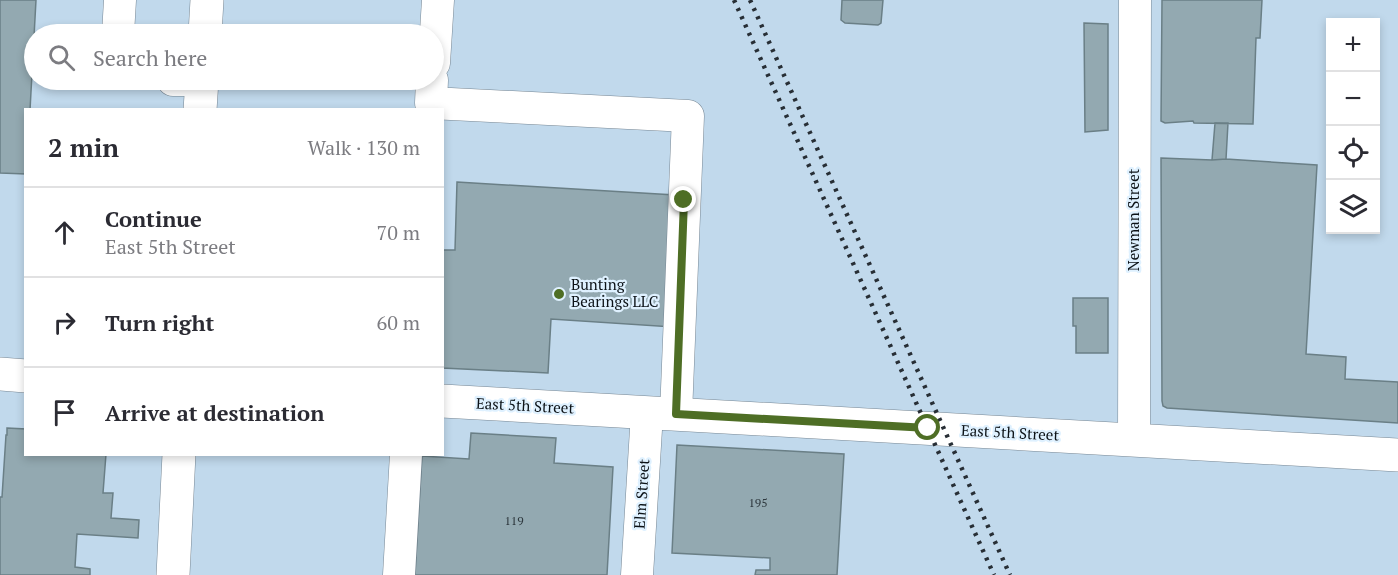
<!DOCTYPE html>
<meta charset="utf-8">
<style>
:root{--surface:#fff;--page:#f2f2f3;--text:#2b2b33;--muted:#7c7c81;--line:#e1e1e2}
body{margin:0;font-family:"PT Serif",serif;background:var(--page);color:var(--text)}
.controls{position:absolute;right:18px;top:18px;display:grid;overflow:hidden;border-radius:0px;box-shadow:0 3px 9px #0003}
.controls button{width:54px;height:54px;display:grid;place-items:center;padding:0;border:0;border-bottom:2px solid var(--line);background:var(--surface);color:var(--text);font:30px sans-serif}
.stop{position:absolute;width:18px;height:18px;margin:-14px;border:4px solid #4e6e25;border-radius:50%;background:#fff}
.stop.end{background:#4e6e25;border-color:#fff;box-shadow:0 2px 6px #0008}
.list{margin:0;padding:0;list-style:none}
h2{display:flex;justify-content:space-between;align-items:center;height:78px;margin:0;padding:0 24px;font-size:26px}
h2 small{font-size:20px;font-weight:400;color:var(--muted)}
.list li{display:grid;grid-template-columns:39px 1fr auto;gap:18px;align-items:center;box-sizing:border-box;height:90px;padding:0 24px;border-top:2px solid var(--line)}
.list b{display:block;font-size:22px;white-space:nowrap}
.list p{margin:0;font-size:20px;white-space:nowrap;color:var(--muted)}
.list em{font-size:20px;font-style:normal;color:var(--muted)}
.icon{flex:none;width:33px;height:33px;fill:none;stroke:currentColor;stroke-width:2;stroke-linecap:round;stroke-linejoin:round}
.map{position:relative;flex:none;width:1398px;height:575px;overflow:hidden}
.search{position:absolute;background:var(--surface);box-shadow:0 3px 9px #0003;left:24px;top:24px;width:420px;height:66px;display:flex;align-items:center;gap:15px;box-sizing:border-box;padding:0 21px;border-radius:33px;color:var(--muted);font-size:22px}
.panel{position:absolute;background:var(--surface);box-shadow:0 3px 9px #0003;left:24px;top:108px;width:420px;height:348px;border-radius:0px}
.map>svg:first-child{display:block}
</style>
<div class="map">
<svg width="1398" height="575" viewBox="0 0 1398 575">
<rect width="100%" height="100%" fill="#d2e3f1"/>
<path fill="#c1d9ec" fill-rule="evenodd" d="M0,0H1398V575H0ZM1330,22H1376V230H1330ZM34,34H434V80H34ZM26,110H442V454H26Z"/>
<path fill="#93a9b1" stroke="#6a7f86" stroke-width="1.5" d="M0,0H36L30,110H26V174L0,173Z
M842,0H883L881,23L878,25L845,23L841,20Z
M1162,0H1262L1260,38H1256L1253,124L1194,123L1193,121L1165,123L1161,121Z
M1084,23L1108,24V130L1085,132Z
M1215,123H1228L1226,159L1212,160Z
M1161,158L1212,160L1226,159L1317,165L1306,354L1346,357L1345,379L1398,382V423L1167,408L1163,406L1162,401Z
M457,182L675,195L673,327L551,319L548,373L442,368V250H455Z
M1073,298H1108V353H1076V326H1073Z
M7,428L26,429V454H106L103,493H113L111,518L139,520L138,538L77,534L75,567L90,569V575H0V497H2L6,435H7Z
M471,433L556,438L554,463L613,467L607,575H415L422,456L469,459Z
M677,445L844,454L837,575H755L756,570H770V558L672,553Z"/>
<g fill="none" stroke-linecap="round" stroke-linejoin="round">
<g stroke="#778794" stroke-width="33">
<path id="minor" d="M118,34L120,0
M434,63L438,0
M173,80H202
M432,80L431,103L688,116L676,414
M1134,440L1135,0
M399,575L406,454
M637,575L647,413"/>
</g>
<g stroke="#778794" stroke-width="34">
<path id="major" d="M205,34L207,0
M200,110L202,80
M0,374L26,376
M442,401L1398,455
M173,575L179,454"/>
</g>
<use href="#minor" stroke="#fff" stroke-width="32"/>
<use href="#major" stroke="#fff" stroke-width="33"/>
<path stroke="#272e35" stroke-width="4.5" stroke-dasharray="3 6" stroke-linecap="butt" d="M734,0L994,575
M750,0L1010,575"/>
</g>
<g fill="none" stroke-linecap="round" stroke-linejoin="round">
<path stroke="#4e6e25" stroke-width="8" d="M684,200L676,414L928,428"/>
</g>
<circle fill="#4e6e25" stroke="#dff1ff" stroke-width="2" cx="559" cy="294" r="6"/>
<g text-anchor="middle" stroke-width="4.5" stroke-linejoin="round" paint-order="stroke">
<g font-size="12" fill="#2e383e">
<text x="758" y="507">195</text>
<text x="514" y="525">119</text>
</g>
<g font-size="15" fill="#0c1217" stroke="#dff1ff">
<text transform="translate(1134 220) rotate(-90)" y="5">Newman Street</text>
<text transform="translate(525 406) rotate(3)" y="5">East 5th Street</text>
<text transform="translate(1010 433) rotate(3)" y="5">East 5th Street</text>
<text transform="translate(642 494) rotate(-86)" y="5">Elm Street</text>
</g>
<g font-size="15" fill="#0c1217" stroke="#dff1ff" text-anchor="start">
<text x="571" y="290">Bunting<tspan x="571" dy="17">Bearings LLC</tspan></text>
</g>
</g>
</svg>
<div class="controls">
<button>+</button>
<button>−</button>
<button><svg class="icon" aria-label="locate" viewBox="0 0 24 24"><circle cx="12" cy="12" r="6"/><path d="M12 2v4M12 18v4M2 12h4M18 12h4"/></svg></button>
<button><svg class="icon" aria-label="layers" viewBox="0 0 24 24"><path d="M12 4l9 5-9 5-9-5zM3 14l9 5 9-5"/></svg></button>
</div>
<div class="stop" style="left:928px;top:428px"></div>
<div class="stop end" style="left:684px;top:200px"></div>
<div class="search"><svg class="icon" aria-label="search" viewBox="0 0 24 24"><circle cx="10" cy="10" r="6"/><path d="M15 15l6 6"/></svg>Search here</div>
<section class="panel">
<h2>2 min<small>Walk · 130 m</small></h2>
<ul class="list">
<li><svg class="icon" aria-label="ahead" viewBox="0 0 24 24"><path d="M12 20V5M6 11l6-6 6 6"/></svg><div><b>Continue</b><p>East 5th Street</p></div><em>70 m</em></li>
<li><svg class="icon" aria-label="right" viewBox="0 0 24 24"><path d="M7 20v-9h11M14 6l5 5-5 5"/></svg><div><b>Turn right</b></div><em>60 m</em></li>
<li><svg class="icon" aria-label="arrive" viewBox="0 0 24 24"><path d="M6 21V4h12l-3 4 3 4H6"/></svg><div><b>Arrive at destination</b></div></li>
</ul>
</section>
</div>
